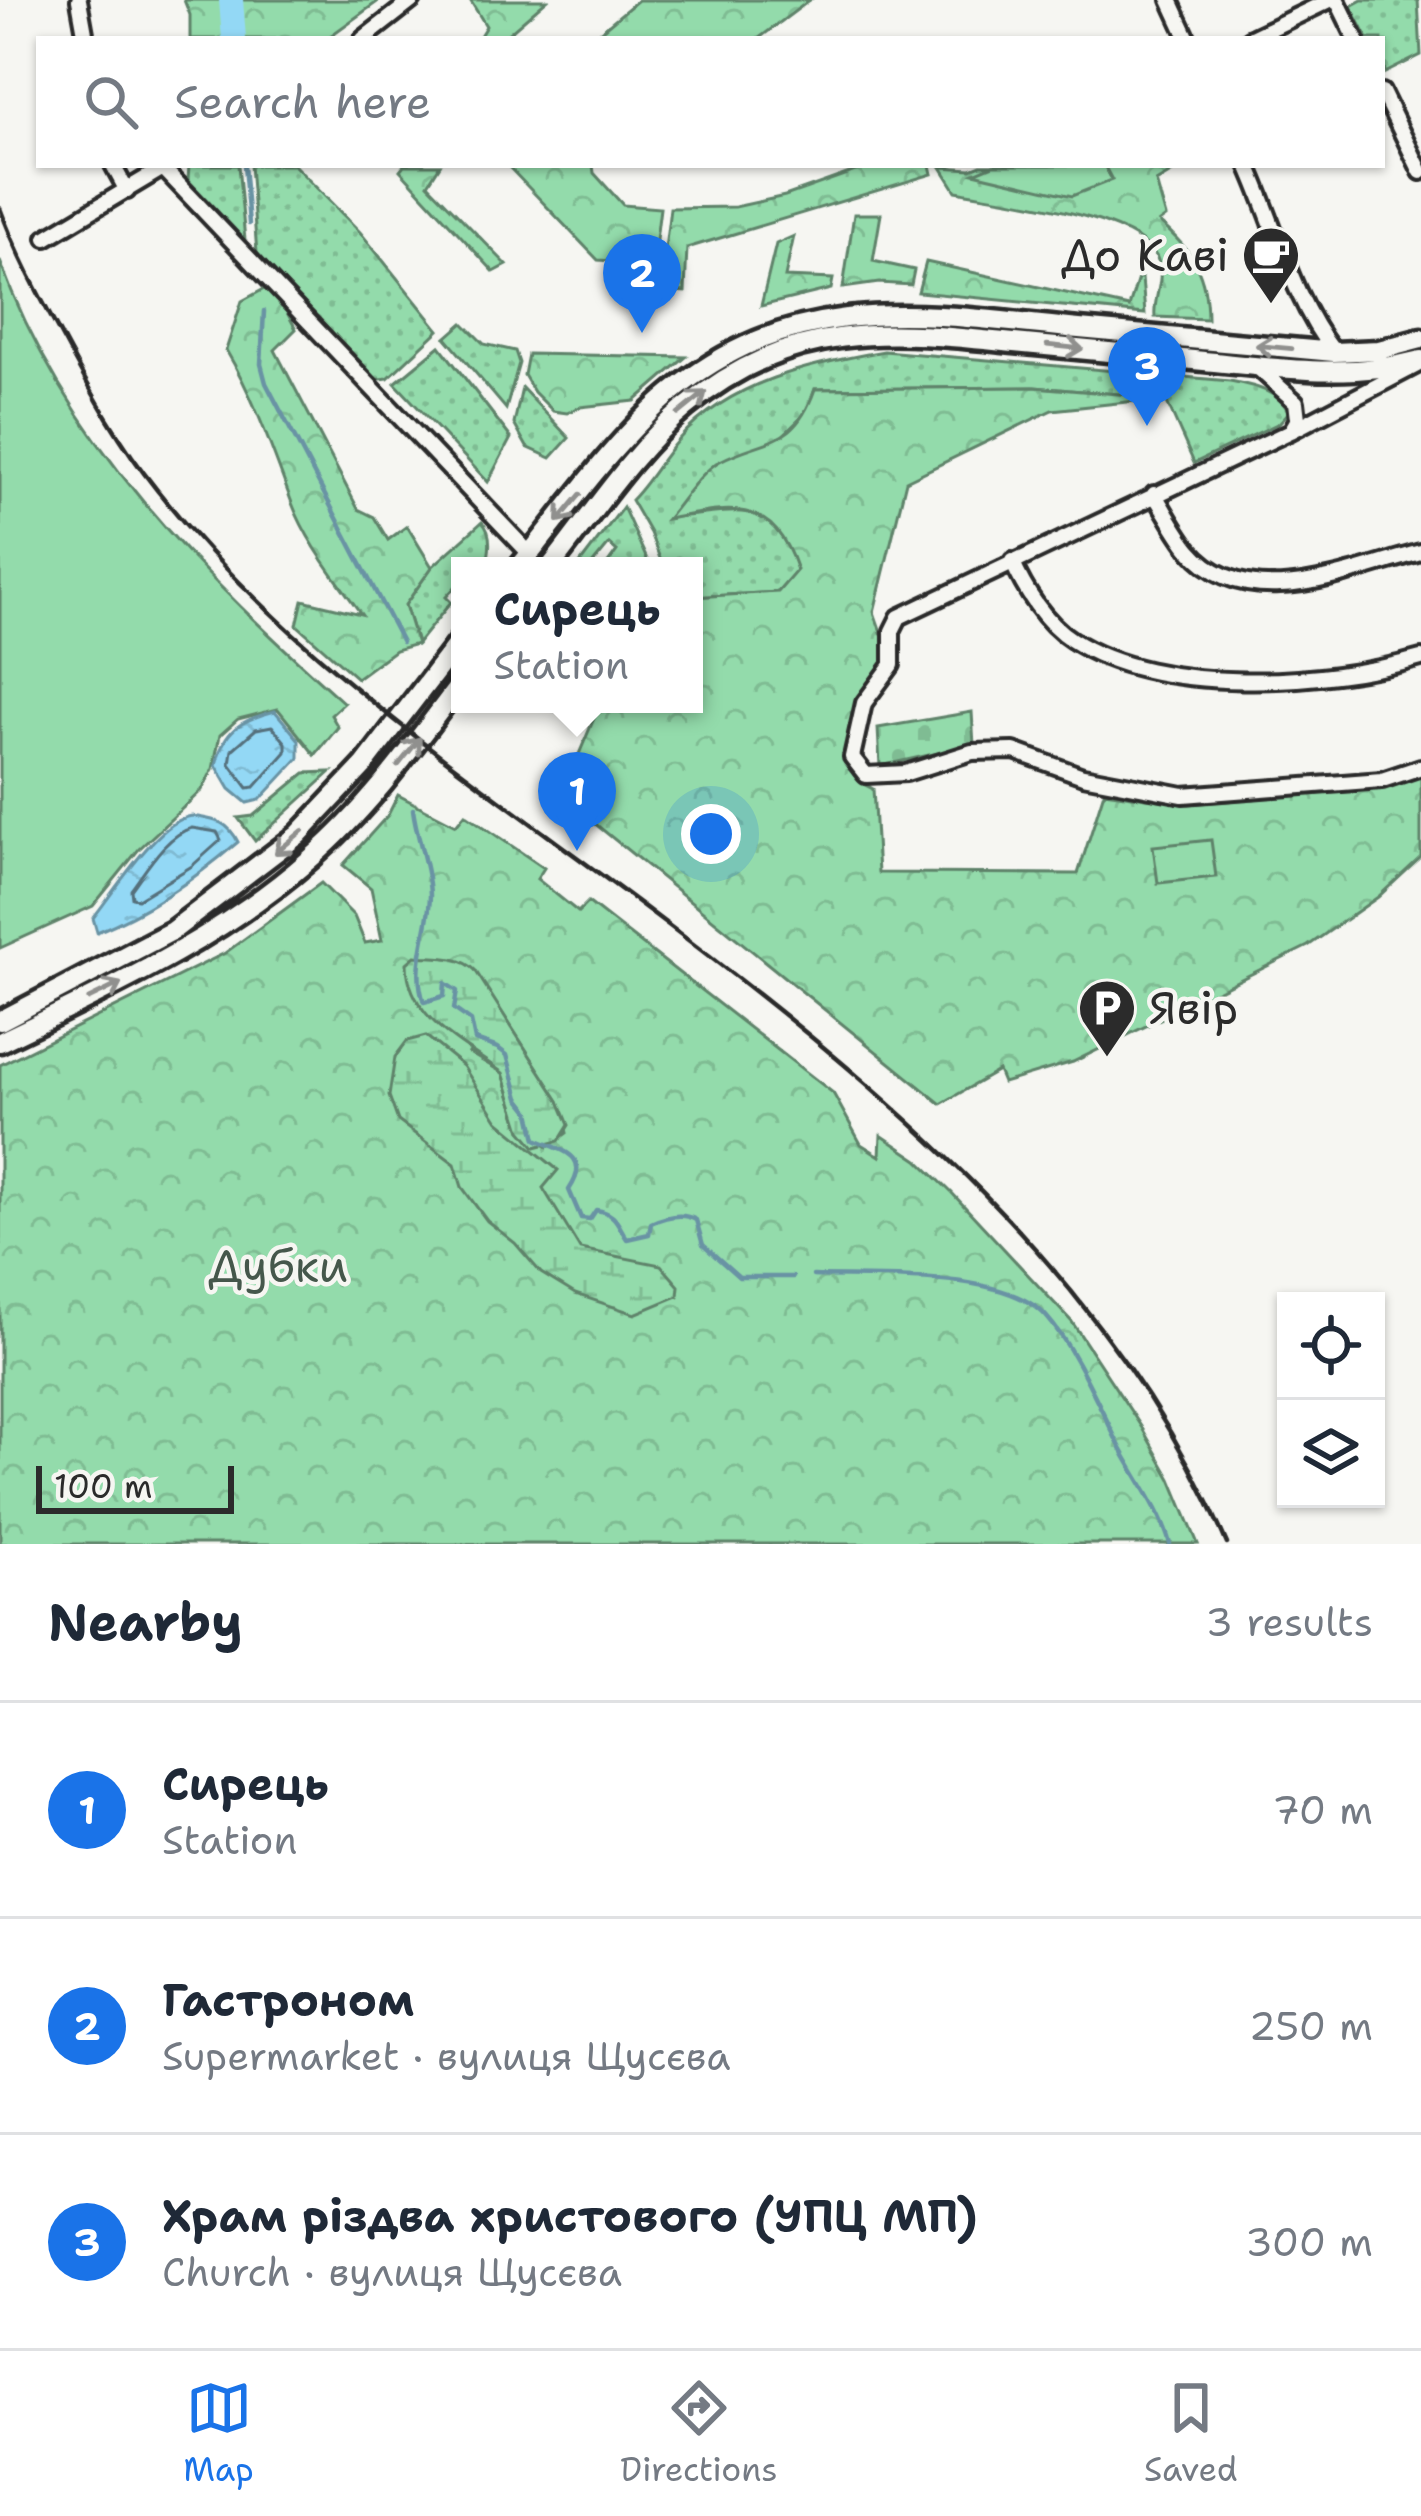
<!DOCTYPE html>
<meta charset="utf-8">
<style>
:root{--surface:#fff;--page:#f2f2f3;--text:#1f2937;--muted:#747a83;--line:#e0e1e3;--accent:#1a73e8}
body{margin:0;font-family:"Shantell Sans",sans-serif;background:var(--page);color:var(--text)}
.controls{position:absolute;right:36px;bottom:36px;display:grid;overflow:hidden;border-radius:0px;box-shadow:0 3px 9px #0004}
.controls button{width:108px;height:108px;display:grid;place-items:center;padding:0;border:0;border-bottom:3px solid var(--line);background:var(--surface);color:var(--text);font:60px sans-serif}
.scale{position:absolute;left:36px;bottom:30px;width:198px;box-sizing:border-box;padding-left:12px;border:6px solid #2b2b2b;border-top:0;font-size:33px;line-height:42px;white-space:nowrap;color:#2b2b2b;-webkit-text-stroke:9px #f6f6f2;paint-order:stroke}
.you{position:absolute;left:711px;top:834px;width:42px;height:42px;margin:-30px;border:9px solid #fff;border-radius:50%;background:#1a73e8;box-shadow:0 0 0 18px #1a73e833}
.badge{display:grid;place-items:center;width:78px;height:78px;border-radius:50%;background:var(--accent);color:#fff;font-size:39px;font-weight:700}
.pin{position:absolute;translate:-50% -99px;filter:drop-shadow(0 3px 6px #0008)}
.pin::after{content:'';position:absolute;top:63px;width:42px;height:36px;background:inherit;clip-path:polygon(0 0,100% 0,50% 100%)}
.popup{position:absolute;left:451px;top:557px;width:252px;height:156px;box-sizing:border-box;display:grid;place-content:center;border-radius:0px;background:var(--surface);filter:drop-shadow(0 3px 9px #0005);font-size:39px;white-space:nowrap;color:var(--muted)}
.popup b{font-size:45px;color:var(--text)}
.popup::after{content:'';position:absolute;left:50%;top:100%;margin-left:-24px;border:24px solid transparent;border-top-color:var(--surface)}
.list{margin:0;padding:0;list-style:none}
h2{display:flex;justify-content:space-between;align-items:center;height:156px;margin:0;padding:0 48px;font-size:51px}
h2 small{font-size:39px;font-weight:400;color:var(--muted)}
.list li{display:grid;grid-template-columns:78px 1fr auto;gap:36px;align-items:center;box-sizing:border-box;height:216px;padding:0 48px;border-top:3px solid var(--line)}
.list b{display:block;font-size:45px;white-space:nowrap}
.list p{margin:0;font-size:39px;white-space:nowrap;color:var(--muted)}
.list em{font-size:39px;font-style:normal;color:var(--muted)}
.icon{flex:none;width:66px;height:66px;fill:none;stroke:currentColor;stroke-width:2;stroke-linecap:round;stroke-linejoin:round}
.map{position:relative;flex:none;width:1421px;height:1544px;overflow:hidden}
.search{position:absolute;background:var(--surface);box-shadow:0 3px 9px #0004;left:36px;right:36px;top:36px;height:132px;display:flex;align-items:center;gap:30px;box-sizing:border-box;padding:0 42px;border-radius:0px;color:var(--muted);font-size:45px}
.sheet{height:804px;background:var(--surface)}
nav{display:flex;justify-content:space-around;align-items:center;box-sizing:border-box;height:168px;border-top:3px solid var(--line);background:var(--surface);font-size:33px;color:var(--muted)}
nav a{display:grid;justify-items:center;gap:6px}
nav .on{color:var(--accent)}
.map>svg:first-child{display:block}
</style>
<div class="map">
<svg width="1421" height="1544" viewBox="0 0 1421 1544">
<defs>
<pattern id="grass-dots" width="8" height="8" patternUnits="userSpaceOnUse" patternTransform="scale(3)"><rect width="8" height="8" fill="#93dbab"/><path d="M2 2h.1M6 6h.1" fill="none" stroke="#7fbc93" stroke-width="1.8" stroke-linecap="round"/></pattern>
<pattern id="forest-crowns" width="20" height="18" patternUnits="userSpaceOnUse" patternTransform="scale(3)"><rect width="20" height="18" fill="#93dbab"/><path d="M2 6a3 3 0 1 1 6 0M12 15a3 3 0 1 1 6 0" fill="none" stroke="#7fbc93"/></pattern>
<pattern id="wetland-marsh" width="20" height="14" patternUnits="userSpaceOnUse" patternTransform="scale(3)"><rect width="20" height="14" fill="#93dbab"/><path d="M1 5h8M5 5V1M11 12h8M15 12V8" fill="none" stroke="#7fbc93"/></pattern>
<pattern id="cemetery-stones" width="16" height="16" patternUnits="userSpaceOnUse" patternTransform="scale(3)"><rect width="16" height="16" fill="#93dbab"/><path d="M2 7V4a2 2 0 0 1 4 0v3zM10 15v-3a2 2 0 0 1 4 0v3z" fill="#7fbc93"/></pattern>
<pattern id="water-ripples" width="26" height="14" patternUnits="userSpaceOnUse" patternTransform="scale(3)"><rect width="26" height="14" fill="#93d8f5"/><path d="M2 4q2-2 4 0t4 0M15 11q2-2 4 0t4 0" fill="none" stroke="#7fbad2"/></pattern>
</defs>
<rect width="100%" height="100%" fill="#f6f6f2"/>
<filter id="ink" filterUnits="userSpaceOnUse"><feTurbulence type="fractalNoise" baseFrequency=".00833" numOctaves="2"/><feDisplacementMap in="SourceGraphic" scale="24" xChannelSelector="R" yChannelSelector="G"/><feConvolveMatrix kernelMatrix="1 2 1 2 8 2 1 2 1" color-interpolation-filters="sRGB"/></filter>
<g filter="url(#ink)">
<path fill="url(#grass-dots)" stroke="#5f836b" stroke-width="3" d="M1362,0H1418L1421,55L1385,73L1382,39H1368L1351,6Z
M189,165H238L245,240L188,180Z
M250,165H294L360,232L439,330L388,378L373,380L257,253Z
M463,323L484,344L515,351L519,363L506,409L446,338Z
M440,346L511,438L488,482L395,383Z
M884,351L1230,381C1254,386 1277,390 1289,412L1279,423L1194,463L1165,398L1034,387L815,389L807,412L776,442L716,463L669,517C734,515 769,490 798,570L778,592L694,597V566H663L650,533L631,500C649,482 661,459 678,440C730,381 810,364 884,351Z
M522,388L569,438L551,458L527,447L514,424Z
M623,507L650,566H606L617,551L609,544L591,566H578Z
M482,522C493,533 490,552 486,566H460V587L457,585L446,597L451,602L417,644L405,605L432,567Z
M331,772L255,841L238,818L253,816L305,773Z"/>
<path fill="url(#forest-crowns)" stroke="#5f836b" stroke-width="3" fill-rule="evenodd" d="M184,0H380L326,39H190V15Z
M470,0H547L502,39H478L486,26Z
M638,0H810L758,39H591Z
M404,165H440L428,184L507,265L494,272L400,170Z
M593,165L594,173L623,205L660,208L653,264L598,260L508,166Z
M872,165H930L932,174L687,248L685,292L660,290L670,208L735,207L785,196Z
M981,165H1177L1179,168L1156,182L1166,217L1159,222C1193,251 1207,274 1207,319L1155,317C1153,299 1164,282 1159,263C1146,215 1001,200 956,191L941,167L971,169Z
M854,214H881L873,261L914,270L911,285L879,283L843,288Z
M794,236L785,277L833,279L831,289L761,306L776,244Z
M926,262L1129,307L1138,278H1142L1145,314L918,292Z
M266,288L284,307L296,329L275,350L358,509L374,517L388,540L407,526L432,567L405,605L417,644L395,650L357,678L297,625L303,600L361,614C337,579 307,543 292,503C272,450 255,399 226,350L242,301Z
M528,354L686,357L635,401L580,407L567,413L553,411L534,392L524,375Z
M1034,387L1165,398L1052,410L906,481L874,612L889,655C874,681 831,751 857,779C861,784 868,786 873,789L878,873L1078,874L1104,792L1189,804L1379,788L1421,774V857L1378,897L1308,946L1073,1062L1003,1083L998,1071L941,1104L583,814L567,783L600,704H694V597L778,592L797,570C772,496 732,507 667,519C682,502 700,472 720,461C766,437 794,449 815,389Z
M398,795L456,825L465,814L544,868L537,879L578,912L588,902L833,1093L861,1144L880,1156L881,1135L918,1160L952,1193L1072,1322L1142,1428L1171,1479L1198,1544H0V1065L225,953L321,883L354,916L365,943L382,940L371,888L343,865L388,815ZM499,1008L559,1101L567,1133L548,1147L521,1130L503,1073L469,1053Z"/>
<path fill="url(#wetland-marsh)" stroke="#5f836b" stroke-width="3" d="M415,956C436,958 460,955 475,970L559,1101L569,1125L559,1141L535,1147L521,1130L503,1073C466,1045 407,1019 407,963Z
M426,1036L463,1066L498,1121L558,1170L543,1188L580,1249L661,1265L679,1286L678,1296L635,1314L575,1294L541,1273L515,1243L487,1221L462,1187L455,1164L398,1121L389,1096L395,1057L407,1041Z"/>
<path fill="url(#cemetery-stones)" stroke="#5f836b" stroke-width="3" d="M972,712L974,745L880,766L878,728Z"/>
<path fill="#93dbab" stroke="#5f836b" stroke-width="3" d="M993,165H1104L1112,180L1072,196L974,173Z
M0,261C65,441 205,579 344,703L331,715L338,727L315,755L278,709L238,719L220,735L213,769L202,790L139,849L93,906L0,948Z
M1211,840L1216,877L1158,883L1153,846Z"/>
<path fill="url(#water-ripples)" stroke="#6993a4" stroke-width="3" d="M275,711L299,740V758L260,800L247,803L230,789L216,765C224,729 241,720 275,711Z
M192,816C215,820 227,820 238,842C195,879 149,911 97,932L93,918C115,891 158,820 192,816Z"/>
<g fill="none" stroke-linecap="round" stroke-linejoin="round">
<path stroke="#55707c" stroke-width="3" d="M272,726L286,743V752L255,787L248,788L230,764L232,750L256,729Z
M192,828L217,832L221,840L192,866L138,899L132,898L131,890C146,870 167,834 192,828Z"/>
<path stroke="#6993a4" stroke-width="4.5" d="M244,165L249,224
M264,311L261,364L266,383L402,642
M413,809C416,836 430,870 430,896C429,933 411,965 424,1002L444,996L445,983L457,991L454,1009L471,1021L475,1040L498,1048L507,1055L519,1098L530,1112L536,1139C557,1150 594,1153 569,1190L581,1218L590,1219L596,1210C617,1213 617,1224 627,1239L649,1234L651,1223C666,1216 682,1212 696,1220L703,1245L739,1277H793
M813,1276C873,1278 1003,1269 1046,1316C1073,1346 1097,1401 1115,1437C1132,1472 1160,1507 1170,1544"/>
<path stroke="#93d8f5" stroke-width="24" d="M231,0L234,39"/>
<g stroke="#2b2b2b" stroke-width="22">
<path id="minor" d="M79,0L86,39
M1170,0L1188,39
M1337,0L1356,39
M363,39L413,0
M1249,39L1330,0
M1382,92L1421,172
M113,165L127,191
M1248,165C1276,227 1292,299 1334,352
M163,168L530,554
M46,238L168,165
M1417,365L1291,431L899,617L892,631V665L864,703L852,757L866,775L906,773L972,752L1014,751L1083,776L1183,795L1382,780L1421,767
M1257,367L1296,402L1298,419L1291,431
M1154,494C1166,512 1176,533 1190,550C1247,618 1351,570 1421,552
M1012,561C1024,589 1045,623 1072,640C1159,696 1325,686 1421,658"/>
</g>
<g stroke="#2b2b2b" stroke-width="27">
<path id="major" d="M520,566C566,510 615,440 670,394C797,288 928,314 1079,329C1164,337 1249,344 1334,352L1379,350L1421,339
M551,566C593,513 634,450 686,407C792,320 888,330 1014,343C1078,349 1141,355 1204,361C1277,368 1350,379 1421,360
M0,1021L172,931L298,835L364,765L460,640
M0,1042C109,989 218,940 310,859C368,809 414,745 460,684"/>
</g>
<use href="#minor" stroke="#f6f6f2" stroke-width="14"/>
<use href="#major" stroke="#f6f6f2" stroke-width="18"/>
<path stroke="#2b2b2b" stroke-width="4.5" d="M0,208C17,255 40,297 64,341C92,393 120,444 157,490C295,663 480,783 655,915C882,1086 1113,1276 1227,1544"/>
</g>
<defs><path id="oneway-shaft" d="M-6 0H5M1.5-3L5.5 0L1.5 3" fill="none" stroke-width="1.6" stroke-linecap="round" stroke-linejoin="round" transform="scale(3)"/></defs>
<g stroke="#90908e">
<use href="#oneway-shaft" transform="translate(1065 347) rotate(6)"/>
<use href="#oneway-shaft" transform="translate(1274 347) rotate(-175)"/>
<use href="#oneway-shaft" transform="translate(692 403) rotate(-39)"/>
<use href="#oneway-shaft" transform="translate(569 508) rotate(130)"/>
<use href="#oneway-shaft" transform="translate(409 752) rotate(-51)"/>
<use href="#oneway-shaft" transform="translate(289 842) rotate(140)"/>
<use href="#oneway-shaft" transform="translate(105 991) rotate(-26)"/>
</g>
</g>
<defs>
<g id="cafe-pin" transform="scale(3)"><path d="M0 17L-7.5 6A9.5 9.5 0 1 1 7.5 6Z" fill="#2b2b2b" stroke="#f6f6f2"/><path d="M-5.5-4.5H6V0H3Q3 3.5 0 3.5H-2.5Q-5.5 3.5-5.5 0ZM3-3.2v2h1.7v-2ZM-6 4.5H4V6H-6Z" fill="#fff"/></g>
<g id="parking-pin" transform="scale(3)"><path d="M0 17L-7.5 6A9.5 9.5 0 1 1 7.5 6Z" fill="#2b2b2b" stroke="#f6f6f2"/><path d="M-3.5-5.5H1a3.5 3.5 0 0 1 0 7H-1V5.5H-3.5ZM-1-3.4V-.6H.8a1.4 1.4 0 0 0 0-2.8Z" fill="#fff"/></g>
</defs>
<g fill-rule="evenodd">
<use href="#cafe-pin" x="1271" y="255"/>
<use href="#parking-pin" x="1107" y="1008"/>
</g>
<g text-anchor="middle" stroke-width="9" stroke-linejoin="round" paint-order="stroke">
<g font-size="45" fill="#2b2b2b" stroke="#f6f6f2" text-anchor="end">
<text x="1229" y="271">До Каві</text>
<text x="1149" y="1024" text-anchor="start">Явір</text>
</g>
<g font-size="45" fill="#45574b" stroke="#f6f6f2">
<text x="278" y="1282">Дубки</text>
</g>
</g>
</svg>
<div class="controls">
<button><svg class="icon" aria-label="locate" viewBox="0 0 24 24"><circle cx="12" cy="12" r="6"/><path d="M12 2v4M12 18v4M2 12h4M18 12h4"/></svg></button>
<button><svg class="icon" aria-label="layers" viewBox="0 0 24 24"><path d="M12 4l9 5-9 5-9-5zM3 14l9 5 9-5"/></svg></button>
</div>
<div class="scale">100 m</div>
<div class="you"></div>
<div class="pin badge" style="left:577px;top:851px">1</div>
<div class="popup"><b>Сирець</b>Station</div>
<div class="pin badge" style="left:642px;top:333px">2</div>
<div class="pin badge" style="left:1147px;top:426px">3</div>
<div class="search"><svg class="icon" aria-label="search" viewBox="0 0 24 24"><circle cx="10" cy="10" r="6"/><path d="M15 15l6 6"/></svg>Search here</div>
</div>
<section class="sheet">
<h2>Nearby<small>3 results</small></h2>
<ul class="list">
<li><span class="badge">1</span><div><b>Сирець</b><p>Station</p></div><em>70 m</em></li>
<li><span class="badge">2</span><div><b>Гастроном</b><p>Supermarket · вулиця Щусєва</p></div><em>250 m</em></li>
<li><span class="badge">3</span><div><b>Храм різдва христового (УПЦ МП)</b><p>Church · вулиця Щусєва</p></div><em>300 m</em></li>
</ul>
</section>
<nav>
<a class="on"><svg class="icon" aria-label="map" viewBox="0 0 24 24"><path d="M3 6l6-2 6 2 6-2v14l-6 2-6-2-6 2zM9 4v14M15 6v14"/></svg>Map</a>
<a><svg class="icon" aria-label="directions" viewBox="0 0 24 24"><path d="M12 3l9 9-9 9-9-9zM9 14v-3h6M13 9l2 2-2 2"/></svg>Directions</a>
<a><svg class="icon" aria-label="saved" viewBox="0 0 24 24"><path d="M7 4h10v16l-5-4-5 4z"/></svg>Saved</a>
</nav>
